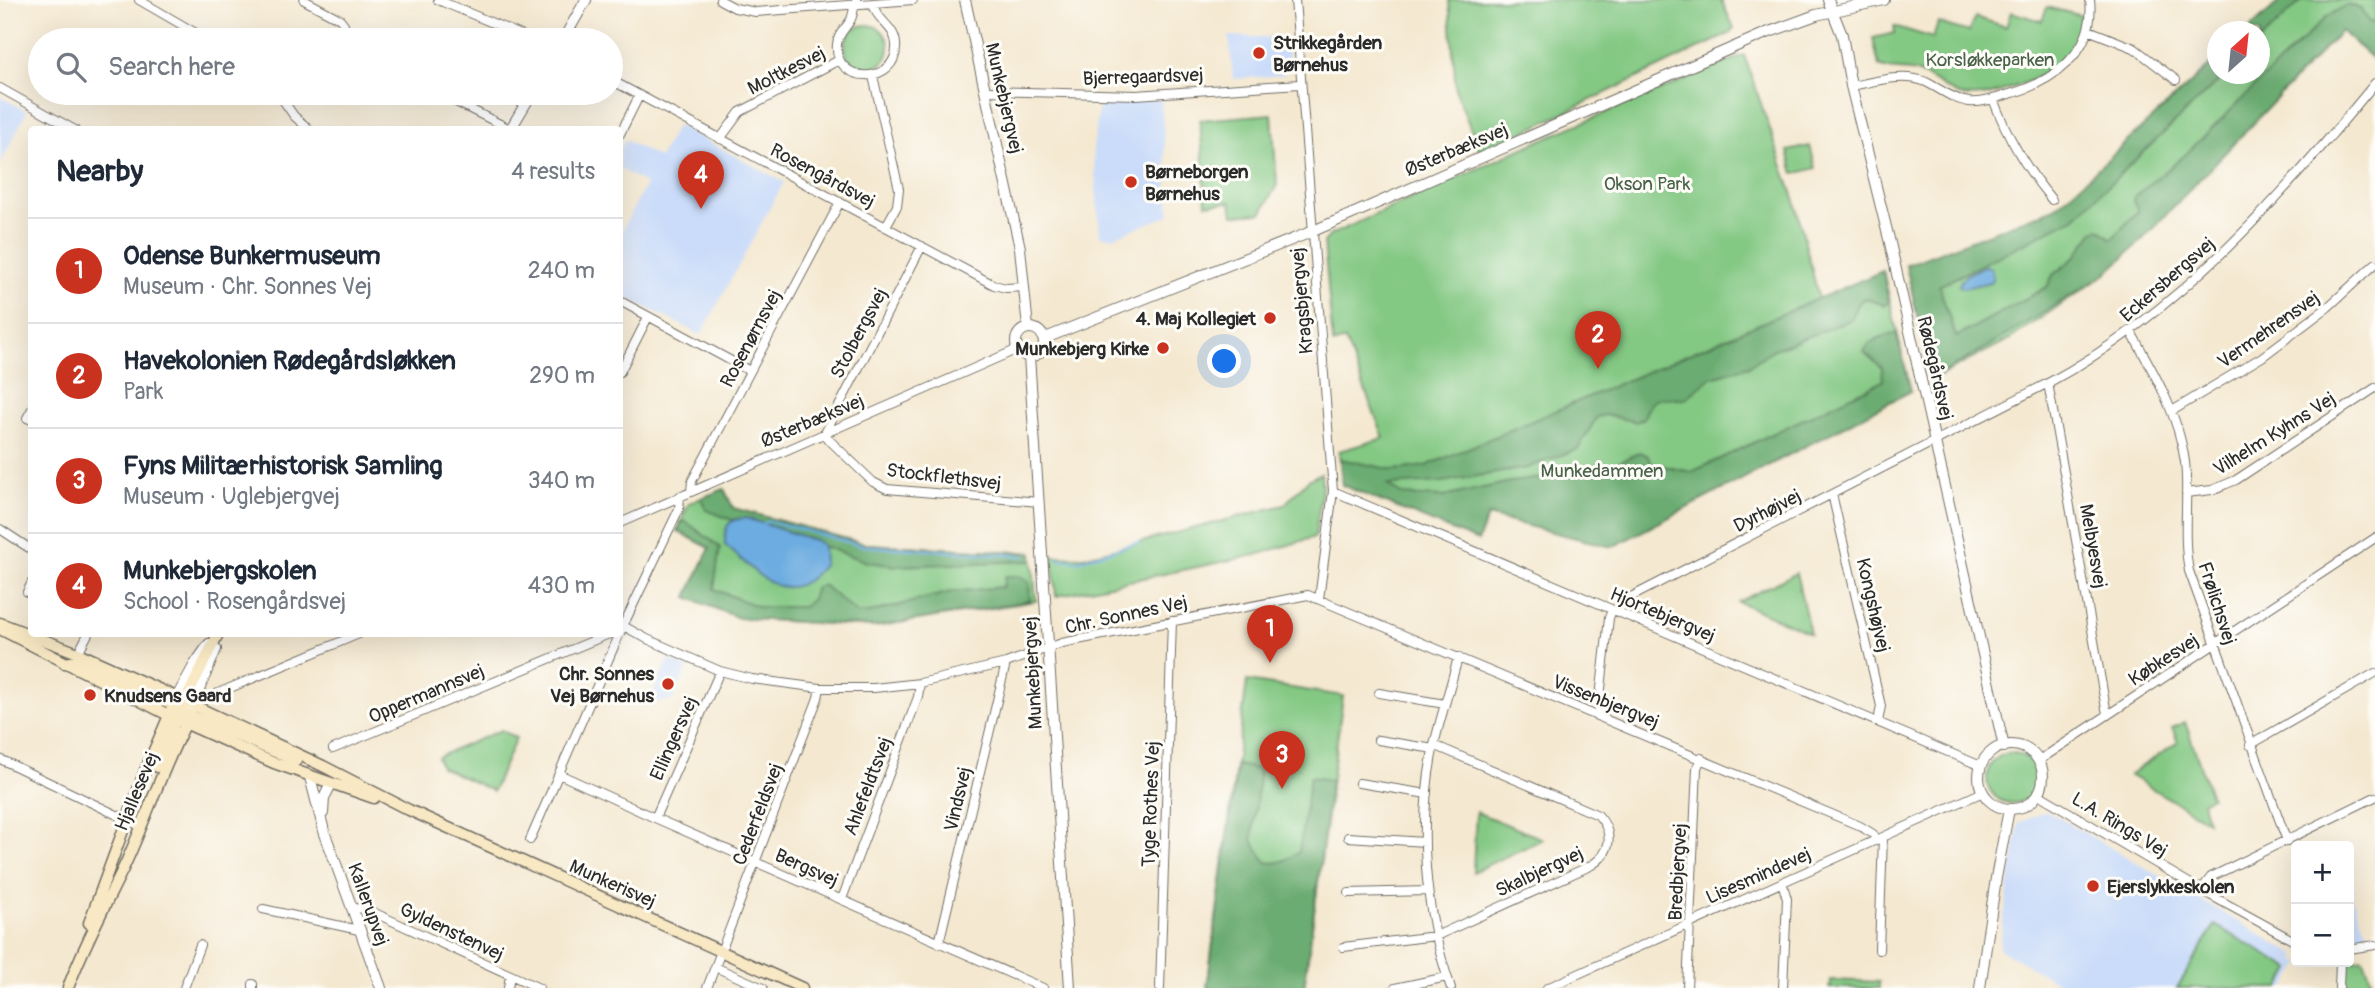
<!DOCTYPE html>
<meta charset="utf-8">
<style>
:root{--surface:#fff;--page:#f6f6f7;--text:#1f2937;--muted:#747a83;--line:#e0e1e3;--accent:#c8321e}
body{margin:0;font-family:Pangolin,sans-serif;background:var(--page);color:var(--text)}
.controls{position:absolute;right:21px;bottom:21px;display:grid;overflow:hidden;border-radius:7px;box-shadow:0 7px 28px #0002}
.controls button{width:63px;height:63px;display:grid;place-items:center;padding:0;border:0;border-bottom:2px solid var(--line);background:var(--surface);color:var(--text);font:35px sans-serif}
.compass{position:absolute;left:2207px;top:21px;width:63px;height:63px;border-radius:50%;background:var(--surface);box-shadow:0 7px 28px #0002;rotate:27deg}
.you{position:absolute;left:1225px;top:362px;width:24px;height:24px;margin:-18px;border:5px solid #fff;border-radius:50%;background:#1a73e8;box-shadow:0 0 0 10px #1a73e833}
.badge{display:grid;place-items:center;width:46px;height:46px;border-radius:50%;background:var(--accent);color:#fff;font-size:23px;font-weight:700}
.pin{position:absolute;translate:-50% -58px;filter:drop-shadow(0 2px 4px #0008)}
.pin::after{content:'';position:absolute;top:37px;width:24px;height:21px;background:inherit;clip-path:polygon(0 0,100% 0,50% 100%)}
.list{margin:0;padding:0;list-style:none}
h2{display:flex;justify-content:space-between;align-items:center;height:91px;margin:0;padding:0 28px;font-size:30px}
h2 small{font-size:23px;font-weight:400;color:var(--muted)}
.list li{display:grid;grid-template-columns:46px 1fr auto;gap:21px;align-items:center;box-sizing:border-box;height:105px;padding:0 28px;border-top:2px solid var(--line)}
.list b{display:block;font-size:26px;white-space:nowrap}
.list p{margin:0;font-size:23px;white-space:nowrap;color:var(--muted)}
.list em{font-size:23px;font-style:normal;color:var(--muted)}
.icon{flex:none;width:38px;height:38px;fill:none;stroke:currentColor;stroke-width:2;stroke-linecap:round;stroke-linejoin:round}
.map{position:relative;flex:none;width:2375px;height:988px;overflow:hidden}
.search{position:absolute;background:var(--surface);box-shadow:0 7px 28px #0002;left:28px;top:28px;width:595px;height:77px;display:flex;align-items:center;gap:18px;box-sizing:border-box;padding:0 24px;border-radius:38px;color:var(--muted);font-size:26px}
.panel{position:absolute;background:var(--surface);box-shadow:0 7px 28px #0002;left:28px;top:126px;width:595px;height:511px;border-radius:7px}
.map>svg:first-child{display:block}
</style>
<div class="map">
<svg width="2375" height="988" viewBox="0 0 2375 988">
<rect width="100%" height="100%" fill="#fdfcf7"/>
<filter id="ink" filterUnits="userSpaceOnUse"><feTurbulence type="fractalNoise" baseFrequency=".0143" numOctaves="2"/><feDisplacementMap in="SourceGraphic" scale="14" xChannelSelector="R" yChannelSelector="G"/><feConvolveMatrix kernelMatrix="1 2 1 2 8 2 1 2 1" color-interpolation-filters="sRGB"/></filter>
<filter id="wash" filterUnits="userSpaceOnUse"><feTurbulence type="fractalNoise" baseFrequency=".00686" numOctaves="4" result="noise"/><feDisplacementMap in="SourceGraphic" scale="28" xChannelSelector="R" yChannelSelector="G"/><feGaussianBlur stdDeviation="1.57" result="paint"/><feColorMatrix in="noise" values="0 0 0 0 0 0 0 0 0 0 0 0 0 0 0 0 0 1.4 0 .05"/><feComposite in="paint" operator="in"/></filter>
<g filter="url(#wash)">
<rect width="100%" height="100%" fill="#f4e8d0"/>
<path fill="#cadcf9" d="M1229,36L1287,38L1289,68L1283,75L1233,79Z
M1,97L27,111L0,165V98Z
M1161,100L1170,215L1113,237L1100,236L1093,149L1099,105L1104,101Z
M677,125L784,182L701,335L620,294V234L646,184L620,169V150L625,140L659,158Z
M669,659L688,668L673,700L647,704Z
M2047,811L2296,955V962H2302L2285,988H2068L1999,949L2019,823Z
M2349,880L2354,891L2350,893L2369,935L2349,939Z"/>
<path fill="#83c883" stroke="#577a57" stroke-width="2" d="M1449,0H1721L1734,28L1731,33L1480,153L1456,91Z
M2281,0H2375V61L2341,31L2136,246L2103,276L2010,339L1932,380L1906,265L2055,208L2217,59L2218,74H2260V32Z
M2047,7L2082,16L2080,24L2083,26C2073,64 2042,78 2008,89C1993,94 1975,100 1959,95C1944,90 1932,77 1916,72C1903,69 1892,72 1879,66L1873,38L1895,33L1894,26L1933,38L1938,23L1969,32L1975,17L2006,27L2011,12L2042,21Z
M845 47a22 22 0 1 1 44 0a22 22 0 1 1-44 0Z
M1744,55L1795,201L1819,299L1883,271L1911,391L1612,547L1488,516L1478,541L1342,485L1339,451L1384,438L1345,340L1333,344L1324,242L1330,235L1543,139Z
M1272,114L1277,185L1261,213L1233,215L1231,202L1206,204L1200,120Z
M1810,146L1816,168L1794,174L1788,151Z
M1321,473L1322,487L1315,537L1256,555L1056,596L1052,556L1083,557L1284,505L1308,480Z
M724,489L733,508L865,544L1032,553L1036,601L874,627L739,618L687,597L710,548L677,531L689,503Z
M1796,573L1810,633L1738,602Z
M1247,681L1343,696L1304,988H1207Z
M2185,722L2211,797L2202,802L2207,821L2129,775L2178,742L2172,728Z
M501,730L516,738L493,791L441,767L437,757Z
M1987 778a25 25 0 1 1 50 0a25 25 0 1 1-50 0Z
M1476,812L1543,839L1473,872Z
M2215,925L2291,969L2280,988H2177Z
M2363,958L2375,988H2344L2345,962Z
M1831,980L1879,982V988H1830Z"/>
<path fill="#6aac71" stroke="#4a6c4e" stroke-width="2" d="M2281,0H2302L2260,41V32L2247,31Z
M2347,5L2361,8L2370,23L2375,21V61L2341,31L2136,246L2103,276L1932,380L1906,265L2055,208L2217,59L2218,74H2226L2074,218L1939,286L1956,337L2047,287L2053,275L2075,257L2095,230L2100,229L2112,239L2138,211L2133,201L2134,197L2185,155L2326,17Z
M1883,271L1889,303L1884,305L1864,298L1858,304L1851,320L1772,350L1749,366L1712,377L1685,399C1661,398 1653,392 1644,418L1636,422L1605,415L1597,417L1578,449L1527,468L1442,482L1388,485L1403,495L1443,497L1510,482L1600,471L1640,452L1647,455L1652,464L1692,472L1883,381L1882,368L1864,352C1870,338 1883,337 1896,333L1911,391L1612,547L1488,516L1478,541L1342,485L1340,459L1394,470L1426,466Z
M724,489L733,508L865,544L1032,553V561L897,566L867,562L823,546L810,539L746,518L732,520L706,510L701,498Z
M685,521L720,547L714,589L759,607H803L812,599L816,587L823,585L857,613H868L951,592L1003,587L1005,576H1020L1029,582L1030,601L874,627L739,618L687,597L710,548L677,531L681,523Z
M1237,765L1260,769L1252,840L1266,862C1279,865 1288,859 1299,852L1310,777L1331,780L1304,988H1207Z"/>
<path fill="#6cace0" stroke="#4c6c86" stroke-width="2" d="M1984,266L1991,268L1993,277L1990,282L1964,288L1959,286C1961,275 1975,271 1984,266Z
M746,518L817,541L823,546L824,564C786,613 759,574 725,545C724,527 727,519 746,518Z"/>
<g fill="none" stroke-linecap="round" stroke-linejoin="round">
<path stroke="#6cace0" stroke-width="2.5" d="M763,524L769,521L863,546L1024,556
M1058,559L1078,561L1139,542"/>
</g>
</g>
<g filter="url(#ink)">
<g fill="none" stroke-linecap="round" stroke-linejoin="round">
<g stroke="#716d65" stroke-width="10">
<path id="minor" d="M139,0L208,40
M304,0L340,19L344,24L343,40
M438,0L533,40
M720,0L735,8L756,12L913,0
M856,0C853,7 854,15 850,21C845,29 838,34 837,44C833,85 899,86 896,44C895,26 877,22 873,3
M1295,0L1333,491L1319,599
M2088,30L2134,48L2176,80
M873,76L899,189L897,206L886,226
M611,80L994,285L1006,288L1024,287
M1851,86C1874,82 1903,72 1926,82C1940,89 1954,100 1969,102C1982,103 1995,99 2006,95C2052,83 2096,52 2090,0
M0,88L75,130
M987,91L1136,95L1300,84
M278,93L294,116L310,130
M438,93L510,129
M1993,99C2008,138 2025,167 2052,200
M620,134L639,96
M720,139L740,112L839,60
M922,246L824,435L873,482L887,489L1039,502
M620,301L750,371
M2131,332C2154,372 2179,416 2185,462C2189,498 2182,535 2189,571L2287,841
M620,372L648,317
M2048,383L2107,714
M32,409L27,418L32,420
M2172,411L2262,357L2328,307L2375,264
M691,491L692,481L840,202
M1333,491L1981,766
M2186,493L2212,490L2236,480L2375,388
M1832,494L1881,706L1878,722
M620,523L1018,349
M0,529L32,550
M32,582L27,592L32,594
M1618,612L1621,606L1631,597L2048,383C2180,312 2282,197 2375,83
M620,624L647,639L720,671L752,679L820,688H874L920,683L1006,663L1062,643L1308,595L1860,826L1873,834L1876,839
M78,653L88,634
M218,693L359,634
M1379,693L1445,704
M1598,715L1609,618L1612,610
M1378,740L1434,749
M2250,745L2375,673
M333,749L609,634
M0,759L140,826
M2038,761L2375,538
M559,774L655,818L1043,988
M1359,783L1427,794
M2038,794L2201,890L2296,942
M655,818L720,671
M1348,837L1425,842
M530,840L623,626L679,509L680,496
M1782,882L1787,899L1783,988
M2201,890L2211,877L2375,797
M1349,893L1428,891
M842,899L918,697L920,683
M351,908L366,909L539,988
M263,909L359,930
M939,943L1006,663
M1343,947L1436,936L1590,866C1611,854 1615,834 1598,815L1434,745
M2349,949L2375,945
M1879,950L1883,837
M715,967L763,988
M184,988L200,945
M253,988V984
M508,988L510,975
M707,988L818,698L820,688
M1160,988L1172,621
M1395,988L1447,977
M1451,988C1424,911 1417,825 1434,745C1441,715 1451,686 1458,657
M1547,988L1983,792
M1687,988L1697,768L1701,758
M2339,988L2340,962"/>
</g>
<g stroke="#716d65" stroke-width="12">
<path id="tertiary" d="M965,0L1020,248L1028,328
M1828,0L1842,35L1851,86L1890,243L2004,747
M563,40L586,0
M510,130L532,93
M1016 342a14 14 0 1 1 28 0a14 14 0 1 1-28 0Z
M1043,339L1311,232L1764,34L1816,15L1884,0
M1029,356C1044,567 1056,777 1070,988
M177,697L195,664L209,644
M191,709L216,649
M1979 777a32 32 0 1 1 64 0a32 32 0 1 1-64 0Z
M310,777L324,831L381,988
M323,813L324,798L331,784
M1980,988L1996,878L2009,809"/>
</g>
<g stroke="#716d65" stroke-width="13">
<path id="secondary" d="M0,623L78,653L165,692L323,766L409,810L802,988
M0,629L176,719L274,763L374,798
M64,663L78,661L177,707
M182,707L218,634
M168,715L176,711L183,712L296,761
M157,767L178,714
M89,923L145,771L177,697
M68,988C83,947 103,910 122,871C145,823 161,771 186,723"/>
</g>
<use href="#minor" stroke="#fff" stroke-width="8"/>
<use href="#tertiary" stroke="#fff" stroke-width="10"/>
<use href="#secondary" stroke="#f8e8c3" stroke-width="10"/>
</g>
</g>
<g fill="#c8321e" stroke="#fdfcf7" stroke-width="2.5">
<circle cx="1259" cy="53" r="7"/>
<circle cx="1131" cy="182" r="7"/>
<circle cx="1270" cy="318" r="7"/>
<circle cx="1163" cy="348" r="7"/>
<circle cx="668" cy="684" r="7"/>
<circle cx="90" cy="695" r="7"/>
<circle cx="2093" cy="886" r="7"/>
</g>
<g text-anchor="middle" stroke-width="6" stroke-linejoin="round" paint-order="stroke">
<g font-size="19" font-weight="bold" fill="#2b2b2b" stroke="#fdfcf7" text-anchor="start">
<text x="1273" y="49">Strikkegården<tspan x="1273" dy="22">Børnehus</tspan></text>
<text x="1145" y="178">Børneborgen<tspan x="1145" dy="22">Børnehus</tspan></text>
<text x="1256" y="325" text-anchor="end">4. Maj Kollegiet</text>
<text x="1149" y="355" text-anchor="end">Munkebjerg Kirke</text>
<text x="654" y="680" text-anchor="end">Chr. Sonnes<tspan x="654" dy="22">Vej Børnehus</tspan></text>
<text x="104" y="702">Knudsens Gaard</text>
<text x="2107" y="893">Ejerslykkeskolen</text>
</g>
<g font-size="19" fill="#4a624a" stroke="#fdfcf7">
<text x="1990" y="66">Korsløkkeparken</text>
<text x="1647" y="190">Okson Park</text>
<text x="1602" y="477">Munkedammen</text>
</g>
<g font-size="19" fill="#2b2b2b" stroke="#fdfcf7">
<text transform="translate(786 70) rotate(-27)" y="7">Moltkesvej</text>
<text transform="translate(1143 76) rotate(-2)" y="7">Bjerregaardsvej</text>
<text transform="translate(1005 98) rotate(77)" y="7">Munkebjergvej</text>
<text transform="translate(1456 149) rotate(-23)" y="7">Østerbæksvej</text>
<text transform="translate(823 175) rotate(28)" y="7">Rosengårdsvej</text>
<text transform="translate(2167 279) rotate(-41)" y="7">Eckersbergsvej</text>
<text transform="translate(1301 301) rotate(-95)" y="7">Kragsbjergvej</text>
<text transform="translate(2268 329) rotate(-35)" y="7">Vermehrensvej</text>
<text transform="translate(858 333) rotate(-62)" y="7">Stolbergsvej</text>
<text transform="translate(750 338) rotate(-62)" y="7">Rosenørnsvej</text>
<text transform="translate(1936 368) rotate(77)" y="7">Rødegårdsvej</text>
<text transform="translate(812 420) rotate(-23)" y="7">Østerbæksvej</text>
<text transform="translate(2274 433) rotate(-32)" y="7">Vilhelm Kyhns Vej</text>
<text transform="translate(944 476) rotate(7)" y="7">Stockflethsvej</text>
<text transform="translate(1767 510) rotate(-27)" y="7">Dyrhøjvej</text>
<text transform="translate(2094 546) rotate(80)" y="7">Melbyesvej</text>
<text transform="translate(2218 603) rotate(72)" y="7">Frølichsvej</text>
<text transform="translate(1874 605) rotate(77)" y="7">Kongshøjvej</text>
<text transform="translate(1126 614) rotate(-12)" y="7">Chr. Sonnes Vej</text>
<text transform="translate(1663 614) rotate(23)" y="7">Hjortebjergvej</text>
<text transform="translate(2163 659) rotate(-33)" y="7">Købkesvej</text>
<text transform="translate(1032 673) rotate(-93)" y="7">Munkebjergvej</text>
<text transform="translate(426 693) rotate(-23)" y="7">Oppermannsvej</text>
<text transform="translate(1606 701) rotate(22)" y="7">Vissenbjergvej</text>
<text transform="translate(673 738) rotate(-66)" y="7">Ellingersvej</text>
<text transform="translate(867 786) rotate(-69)" y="7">Ahlefeldtsvej</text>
<text transform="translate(136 791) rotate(-67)" y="7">Hjallesevej</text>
<text transform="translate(957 799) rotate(-77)" y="7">Vindsvej</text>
<text transform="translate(1150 804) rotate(-88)" y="7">Tyge Rothes Vej</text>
<text transform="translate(757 814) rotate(-69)" y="7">Cederfeldsvej</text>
<text transform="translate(2120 824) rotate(31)" y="7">L.A. Rings Vej</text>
<text transform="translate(807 867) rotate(24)" y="7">Bergsvej</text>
<text transform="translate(1539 871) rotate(-25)" y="7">Skalbjergvej</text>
<text transform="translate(1677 872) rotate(-87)" y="7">Bredbjergvej</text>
<text transform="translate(1758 875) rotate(-24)" y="7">Lisesmindevej</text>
<text transform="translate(613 883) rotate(24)" y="7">Munkerisvej</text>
<text transform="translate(369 904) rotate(70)" y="7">Kallerupvej</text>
<text transform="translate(452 931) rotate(25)" y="7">Gyldenstenvej</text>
</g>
</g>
</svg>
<div class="controls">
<button>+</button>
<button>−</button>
</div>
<svg class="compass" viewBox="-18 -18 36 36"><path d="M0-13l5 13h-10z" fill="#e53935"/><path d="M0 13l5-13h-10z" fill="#747a83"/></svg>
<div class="you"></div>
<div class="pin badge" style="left:1270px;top:663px">1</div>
<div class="pin badge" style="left:1598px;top:369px">2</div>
<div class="pin badge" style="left:1282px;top:789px">3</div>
<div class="pin badge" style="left:701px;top:209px">4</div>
<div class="search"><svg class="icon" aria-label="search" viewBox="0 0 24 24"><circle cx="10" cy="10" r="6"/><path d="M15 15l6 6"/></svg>Search here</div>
<section class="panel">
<h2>Nearby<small>4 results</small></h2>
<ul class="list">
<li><span class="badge">1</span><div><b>Odense Bunkermuseum</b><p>Museum · Chr. Sonnes Vej</p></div><em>240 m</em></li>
<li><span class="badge">2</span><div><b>Havekolonien Rødegårdsløkken</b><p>Park</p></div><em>290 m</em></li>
<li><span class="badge">3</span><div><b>Fyns Militærhistorisk Samling</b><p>Museum · Uglebjergvej</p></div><em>340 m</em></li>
<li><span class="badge">4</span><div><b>Munkebjergskolen</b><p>School · Rosengårdsvej</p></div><em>430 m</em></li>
</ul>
</section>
</div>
